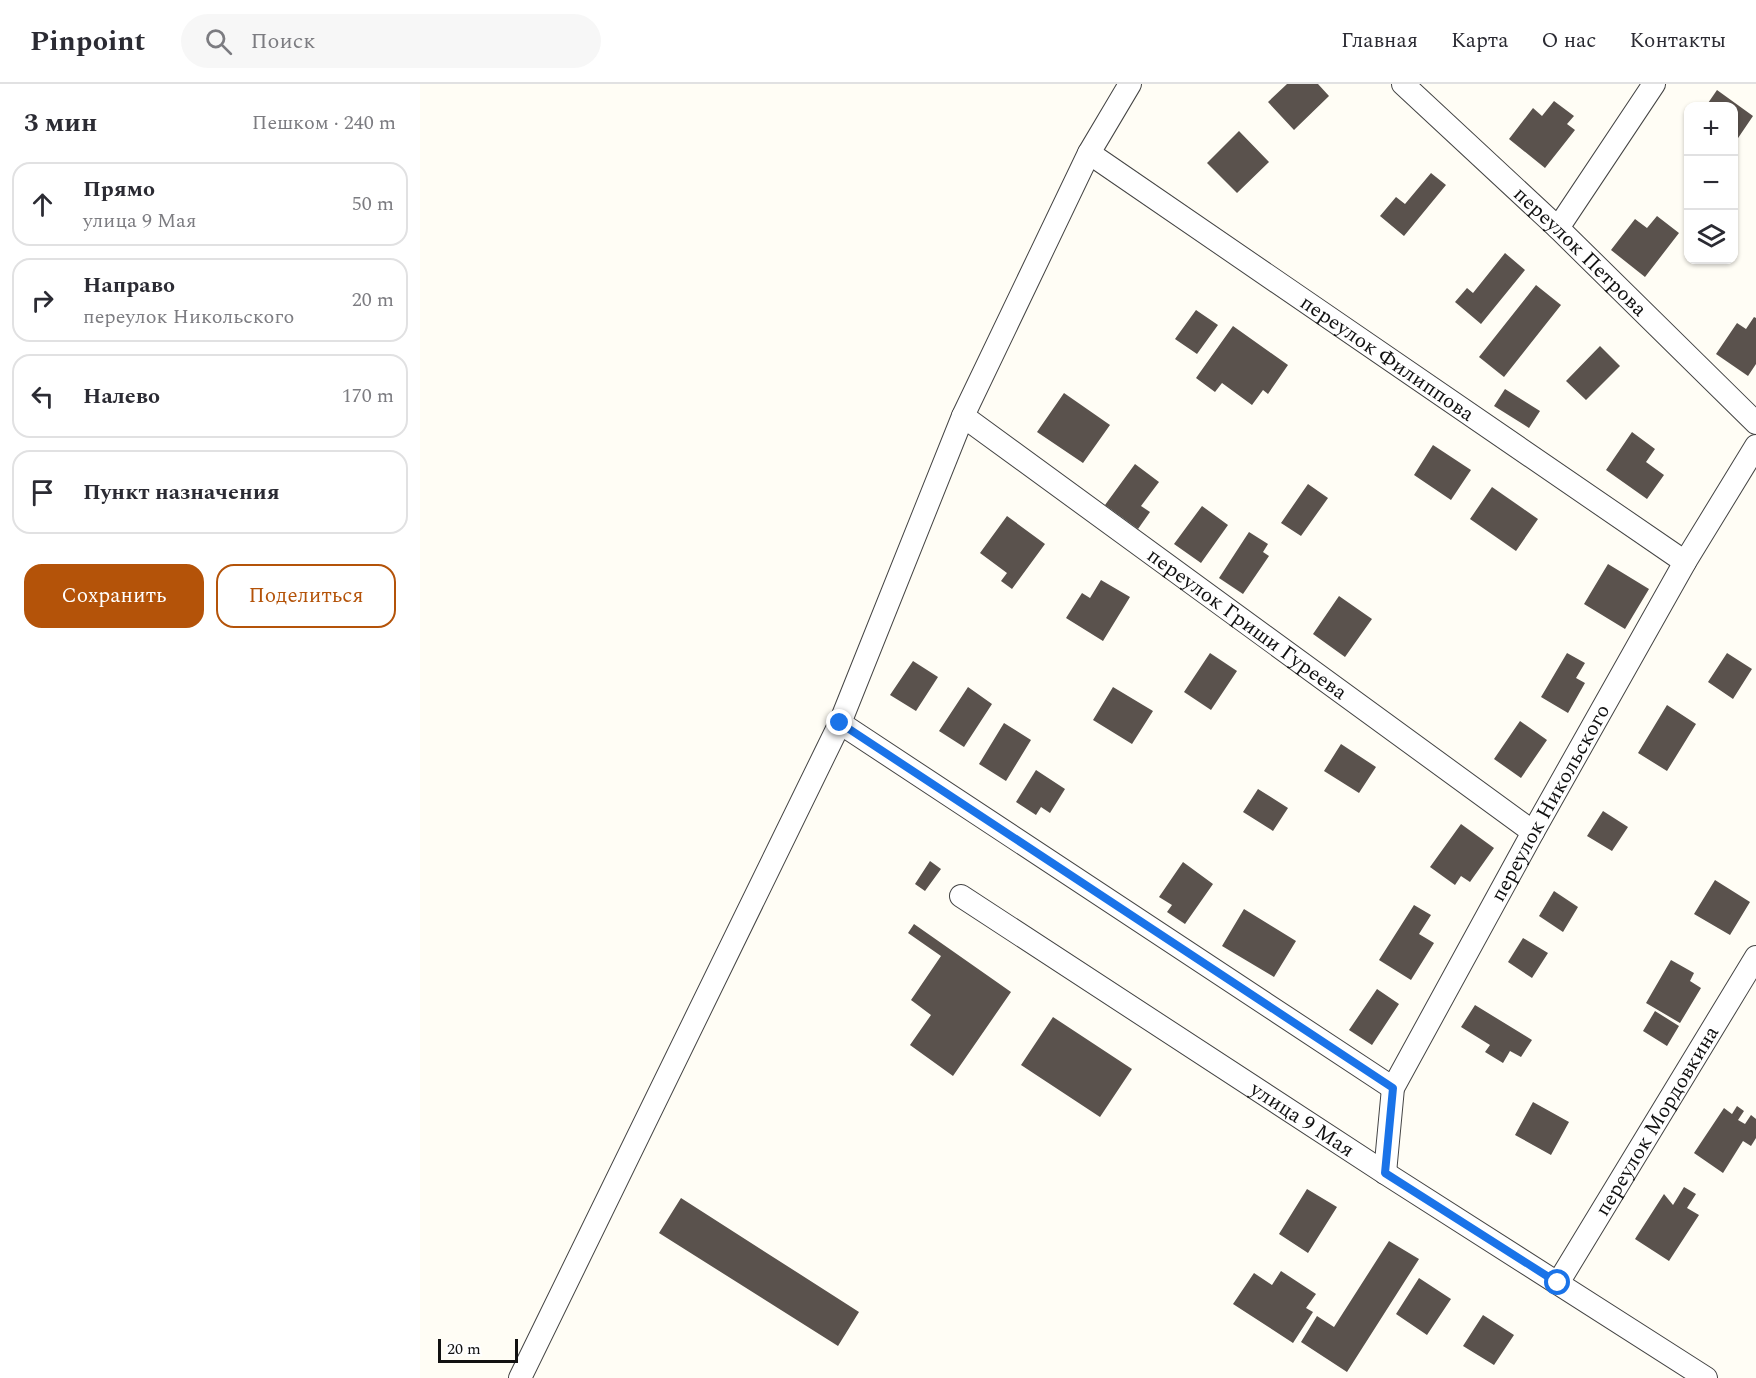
<!DOCTYPE html>
<html lang="ru">
<meta charset="utf-8">
<style>
:root{--surface:#fff;--page:#f7f7f7;--text:#2b2b33;--muted:#7c7c81;--line:#e1e1e2;--accent:#b45309}
body{margin:0;font-family:Spectral,serif;background:var(--page);color:var(--text)}
.controls{position:absolute;right:18px;top:18px;display:grid;overflow:hidden;border-radius:12px;box-shadow:0 2px 4px #0004}
.controls button{width:54px;height:54px;display:grid;place-items:center;padding:0;border:0;border-bottom:2px solid var(--line);background:var(--surface);color:var(--text);font:30px sans-serif}
.scale{position:absolute;left:18px;bottom:15px;width:80px;box-sizing:border-box;padding-left:6px;border:3px solid #111;border-top:0;font-size:16px;line-height:21px;white-space:nowrap;color:#111;-webkit-text-stroke:4px #fff;paint-order:stroke}
.stop{position:absolute;width:18px;height:18px;margin:-14px;border:4px solid #1a73e8;border-radius:50%;background:#fff}
.stop.end{background:#1a73e8;border-color:#fff;box-shadow:0 2px 6px #0008}
.list{margin:0;padding:0;list-style:none}
h2{display:flex;justify-content:space-between;align-items:center;height:78px;margin:0;padding:0 24px;font-size:26px}
h2 small{font-size:20px;font-weight:400;color:var(--muted)}
.list li{display:grid;grid-template-columns:39px 1fr auto;gap:18px;align-items:center;box-sizing:border-box;height:84px;margin:0 12px 12px;padding:0 12px;border:2px solid var(--line);border-radius:18px}
.list b{display:block;font-size:22px;white-space:nowrap}
.list p{margin:0;font-size:20px;white-space:nowrap;color:var(--muted)}
.list em{font-size:20px;font-style:normal;color:var(--muted)}
.actions{display:flex;gap:12px;padding:18px 24px}
.actions a{flex:1;padding:14px 0;border:2px solid var(--accent);border-radius:18px;text-align:center;font-size:21px;color:var(--accent)}
.actions .main{background:var(--accent);color:#fff}
.icon{flex:none;width:33px;height:33px;fill:none;stroke:currentColor;stroke-width:2;stroke-linecap:round;stroke-linejoin:round}
.map{position:relative;flex:none;width:1336px;height:1294px;overflow:hidden}
header{display:flex;align-items:center;gap:36px;box-sizing:border-box;height:84px;padding:0 30px;background:var(--surface);border-bottom:2px solid var(--line)}
header strong{font-size:28px}
nav{display:flex;gap:33px;margin-inline-start:auto;font-size:21px}
.search{width:420px;height:54px;background:var(--page);display:flex;align-items:center;gap:15px;box-sizing:border-box;padding:0 21px;border-radius:33px;color:var(--muted);font-size:22px}
main{display:flex}
aside{flex:1;background:var(--surface)}
.map>svg:first-child{display:block}
</style>
<header>
<strong>Pinpoint</strong>
<div class="search"><svg class="icon" aria-label="search" viewBox="0 0 24 24"><circle cx="10" cy="10" r="6"/><path d="M15 15l6 6"/></svg>Поиск</div>
<nav><a>Главная</a><a>Карта</a><a>О нас</a><a>Контакты</a></nav>
</header>
<main>
<aside>
<h2>3 мин<small>Пешком · 240 m</small></h2>
<ul class="list">
<li><svg class="icon" aria-label="ahead" viewBox="0 0 24 24"><path d="M12 20V5M6 11l6-6 6 6"/></svg><div><b>Прямо</b><p>улица 9 Мая</p></div><em>50 m</em></li>
<li><svg class="icon" aria-label="right" viewBox="0 0 24 24"><path d="M7 20v-9h11M14 6l5 5-5 5"/></svg><div><b>Направо</b><p>переулок Никольского</p></div><em>20 m</em></li>
<li><svg class="icon" aria-label="left" viewBox="0 0 24 24"><path d="M17 20v-9H6M10 6l-5 5 5 5"/></svg><div><b>Налево</b></div><em>170 m</em></li>
<li><svg class="icon" aria-label="arrive" viewBox="0 0 24 24"><path d="M6 21V4h12l-3 4 3 4H6"/></svg><div><b>Пункт назначения</b></div></li>
</ul>
<div class="actions"><a class="main">Сохранить</a><a>Поделиться</a></div>
</aside>
<div class="map">
<svg width="1336" height="1294" viewBox="0 0 1336 1294">
<rect width="100%" height="100%" fill="#fffdf5"/>
<path fill="#5a524d" d="M867,0H898L909,12L874,46L848,18Z
M1297,6L1333,32L1314,60V22H1286Z
M1134,17L1154,32L1147,40L1155,46L1125,84L1089,55L1113,24L1122,32Z
M819,47L849,78L817,109L787,79Z
M1011,89L1026,101L984,152L960,132L976,113L985,120Z
M1237,132L1259,149L1225,193L1191,166L1215,135L1227,144Z
M1085,169L1105,186L1061,240L1035,218L1047,204L1053,209Z
M1116,201L1141,221L1084,293L1059,273Z
M776,226L798,241L777,270L755,255Z
M1334,233L1336,234V280L1328,292L1296,270L1317,239L1326,245Z
M813,242L868,281L848,310L843,306L832,321L802,299L795,308L776,294Z
M1180,262L1200,282L1166,316L1146,297Z
M1085,305L1120,327L1109,344L1074,322Z
M644,309L690,341L663,379L617,348Z
M1212,348L1235,365L1226,378L1244,391L1227,415L1186,386Z
M1013,361L1051,386L1031,416L994,391Z
M715,380L739,398L721,422L730,428L718,445L685,421Z
M888,400L908,414L881,452L861,439Z
M1072,403L1118,435L1096,467L1050,435Z
M782,422L808,441L781,479L754,460Z
M587,432L625,460L592,505L581,497L587,489L560,469Z
M829,448L848,460L843,468L849,472L823,510L799,494Z
M1188,480L1229,505L1205,545L1164,520Z
M681,496L710,513L683,557L646,534L662,509L670,514Z
M919,512L952,535L925,573L893,550Z
M790,569L817,587L791,626L764,608Z
M1147,569L1165,579L1156,594L1165,599L1148,629L1121,613Z
M1307,569L1332,585L1313,615L1288,598Z
M493,577L518,593L496,627L470,611Z
M548,603L572,620L544,663L519,647Z
M693,603L733,627L712,660L673,636Z
M1247,621L1276,640L1247,687L1218,669Z
M1100,637L1127,656L1101,694L1074,675Z
M584,639L611,656L586,697L559,680Z
M921,660L956,683L939,709L904,687Z
M616,686L645,705L630,729L621,723L616,731L596,718Z
M838,705L868,724L853,747L823,728Z
M1183,727L1208,743L1192,767L1167,752Z
M1041,740L1074,764L1050,798L1041,792L1035,801L1010,783Z
M510,777L521,785L505,807L495,800Z
M763,778L793,800L765,840L747,828L752,821L739,813Z
M1295,796L1330,818L1310,851L1274,830Z
M1134,807L1158,823L1143,848L1119,832Z
M994,821L1011,831L999,850L1014,859L991,896L959,876Z
M824,825L876,857L854,893L802,862Z
M494,840L591,908L533,992L490,961L511,931L491,916L521,872L488,849Z
M1103,854L1128,869L1112,894L1088,878Z
M1251,876L1274,889L1270,897L1281,904L1260,939L1226,919Z
M957,905L979,920L952,961L929,946Z
M1055,921L1112,956L1101,973L1090,967L1083,979L1065,968L1070,961L1041,943Z
M1235,927L1259,942L1247,962L1223,947Z
M633,933L712,985L680,1033L601,981Z
M1113,1018L1149,1038L1131,1071L1095,1051Z
M1317,1022L1324,1027L1318,1036L1325,1040L1331,1031L1336,1035V1054L1331,1062L1323,1057L1303,1089L1274,1069L1304,1024L1312,1030Z
M1264,1103L1276,1110L1267,1124L1279,1131L1249,1177L1215,1155L1244,1110L1253,1121Z
M887,1105L917,1123L888,1169L859,1150Z
M261,1114L439,1228L418,1262L239,1149Z
M969,1157L999,1175L927,1288L881,1258L897,1232L914,1243Z
M861,1187L896,1210L886,1224L893,1228L873,1259L813,1220L834,1189L852,1201Z
M999,1194L1031,1215L1007,1251L976,1230Z
M1063,1231L1094,1251L1074,1281L1043,1262Z"/>
<g fill="none" stroke-linecap="round" stroke-linejoin="round">
<g stroke="#444" stroke-width="24">
<g id="minor">
<path id="s1" d="M983,0L1138,144L1336,339"/>
<path id="s2" d="M669,69L1265,478"/>
<path d="M1138,144L1234,0"/>
<path id="s3" d="M543,332L1113,748"/>
<path d="M420,639L973,1004"/>
<path id="s4" d="M541,812L965,1089L1286,1294"/>
<path id="s5" d="M965,1089L973,1004L1113,748L1265,478L1336,362"/>
<path id="s6" d="M1138,1199L1336,873"/>
<path d="M100,1294L420,639L543,332L669,69L710,0"/>
</g>
</g>
<use href="#minor" stroke="#fff" stroke-width="22"/>
</g>
<g fill="none" stroke-linecap="round" stroke-linejoin="round">
<path stroke="#1a73e8" stroke-width="8" d="M420,639L973,1004L965,1089L1138,1199"/>
</g>
<g text-anchor="middle" stroke-width="6" stroke-linejoin="round" paint-order="stroke">
<g font-size="21" fill="#111" stroke="#fff">
<text dy="7" stroke="none"><textPath href="#s1" startOffset="244">переулок Петрова</textPath></text>
<text dy="7" stroke="none"><textPath href="#s2" startOffset="362">переулок Филиппова</textPath></text>
<text dy="7" stroke="none"><textPath href="#s3" startOffset="352">переулок Гриши Гуреева</textPath></text>
<text dy="7" stroke="none"><textPath href="#s5" startOffset="411">переулок Никольского</textPath></text>
<text dy="7" stroke="none"><textPath href="#s4" startOffset="408">улица 9 Мая</textPath></text>
<text dy="7" stroke="none"><textPath href="#s6" startOffset="190">переулок Мордовкина</textPath></text>
</g>
</g>
</svg>
<div class="controls">
<button>+</button>
<button>−</button>
<button><svg class="icon" aria-label="layers" viewBox="0 0 24 24"><path d="M12 4l9 5-9 5-9-5zM3 14l9 5 9-5"/></svg></button>
</div>
<div class="scale">20 m</div>
<div class="stop" style="left:1138px;top:1199px"></div>
<div class="stop end" style="left:420px;top:639px"></div>
</div>
</main>
